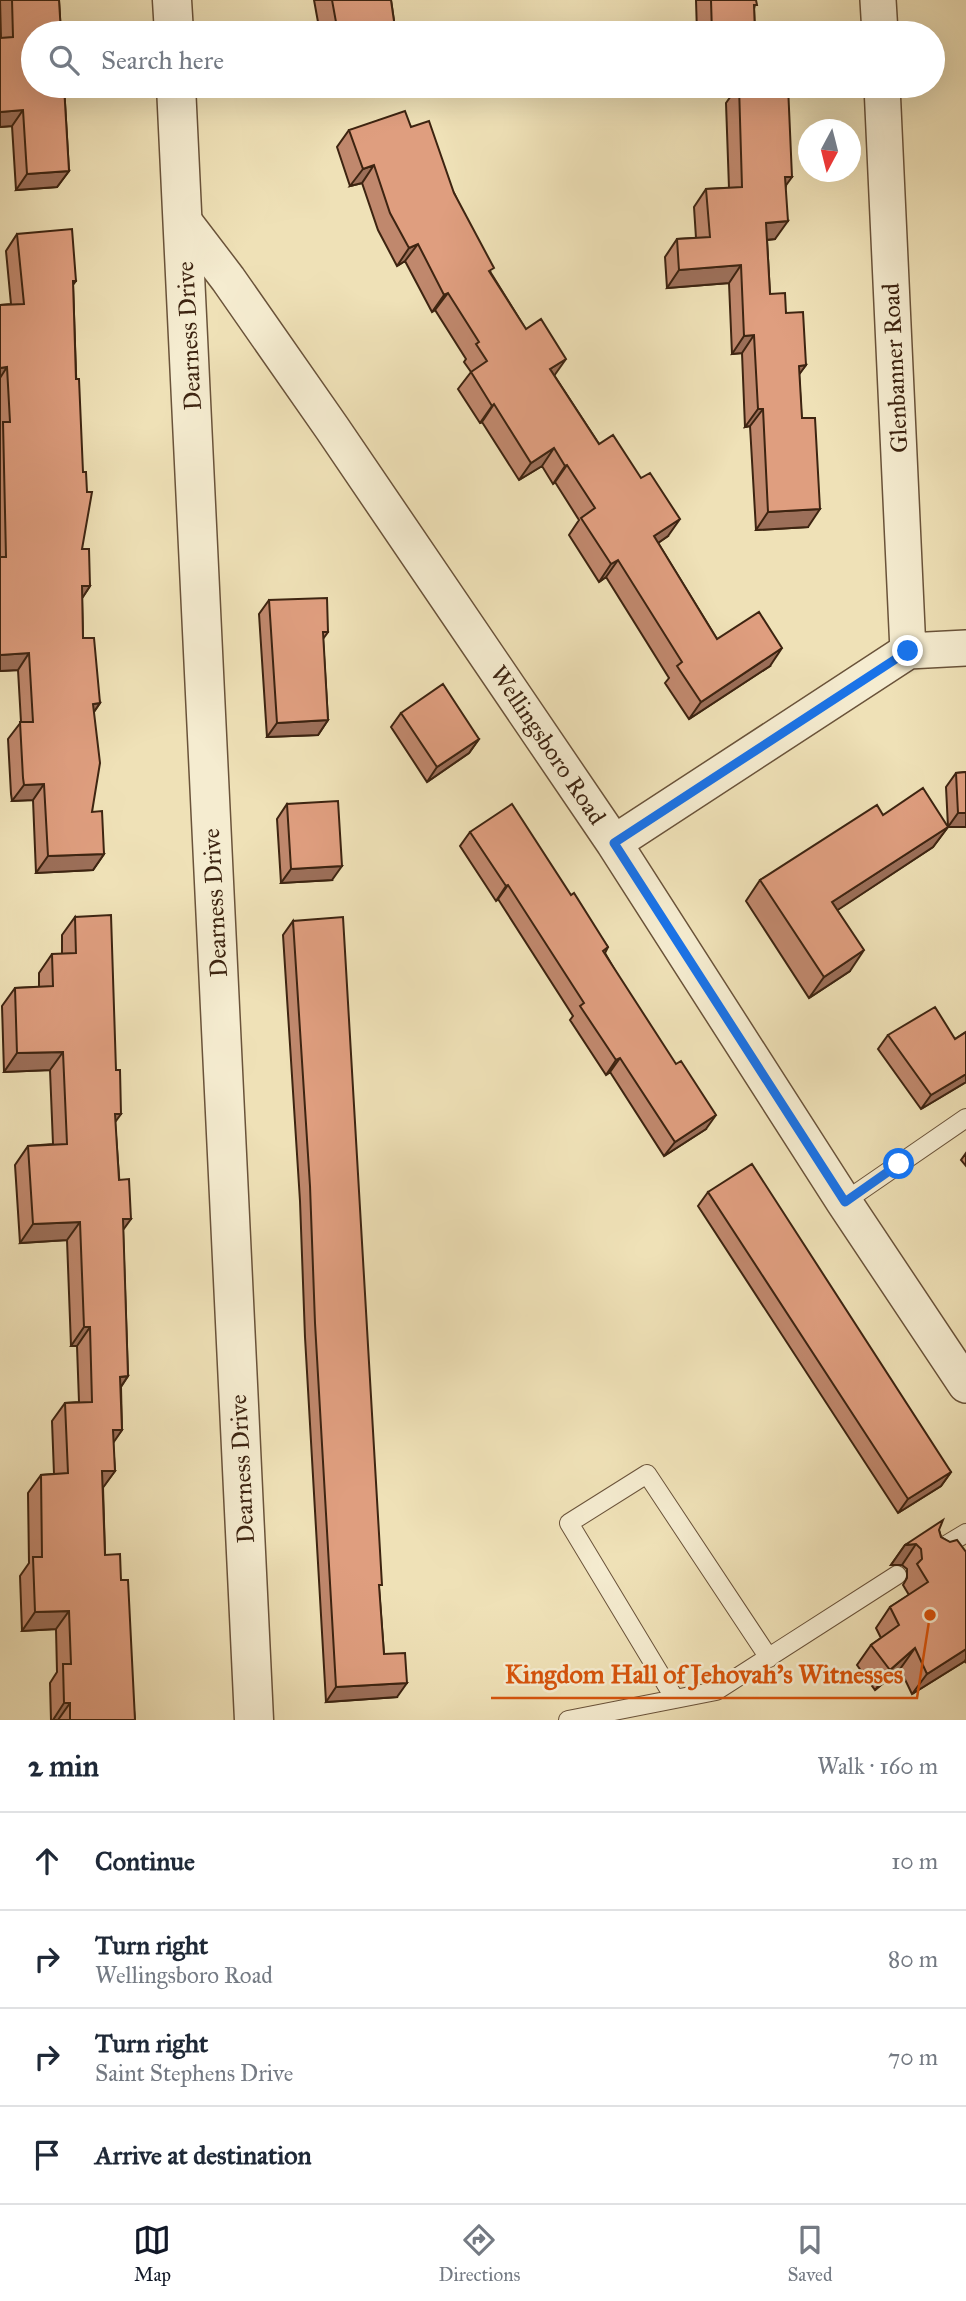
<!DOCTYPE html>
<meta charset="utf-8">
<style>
:root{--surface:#fff;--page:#f6f6f7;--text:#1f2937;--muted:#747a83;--line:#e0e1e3;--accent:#111827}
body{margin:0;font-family:"IM FELL Great Primer",serif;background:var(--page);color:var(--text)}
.compass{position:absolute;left:798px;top:119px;width:63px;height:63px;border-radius:50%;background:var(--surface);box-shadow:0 7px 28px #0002;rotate:187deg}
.stop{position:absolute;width:21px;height:21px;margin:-16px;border:5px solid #1a73e8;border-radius:50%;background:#fff}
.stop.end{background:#1a73e8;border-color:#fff;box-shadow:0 2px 7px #0008}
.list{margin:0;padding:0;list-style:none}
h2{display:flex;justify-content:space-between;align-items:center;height:91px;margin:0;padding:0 28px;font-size:30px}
h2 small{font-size:23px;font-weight:400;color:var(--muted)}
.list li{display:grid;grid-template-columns:46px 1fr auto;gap:21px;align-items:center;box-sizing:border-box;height:98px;padding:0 28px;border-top:2px solid var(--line)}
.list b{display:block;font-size:26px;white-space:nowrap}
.list p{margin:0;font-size:23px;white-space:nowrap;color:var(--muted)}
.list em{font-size:23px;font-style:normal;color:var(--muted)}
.icon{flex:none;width:38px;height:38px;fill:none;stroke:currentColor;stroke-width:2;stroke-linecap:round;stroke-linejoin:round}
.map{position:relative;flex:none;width:966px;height:1720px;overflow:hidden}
.search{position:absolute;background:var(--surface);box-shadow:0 7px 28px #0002;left:21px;right:21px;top:21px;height:77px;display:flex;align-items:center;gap:18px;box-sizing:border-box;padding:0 24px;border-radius:38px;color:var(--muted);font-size:26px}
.sheet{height:483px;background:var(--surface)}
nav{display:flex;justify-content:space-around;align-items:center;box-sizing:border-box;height:98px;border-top:2px solid var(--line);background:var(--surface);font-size:19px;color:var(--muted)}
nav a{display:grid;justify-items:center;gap:4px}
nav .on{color:var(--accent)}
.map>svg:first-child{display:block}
</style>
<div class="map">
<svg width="966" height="1720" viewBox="0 0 966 1720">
<rect width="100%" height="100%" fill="#efe1b7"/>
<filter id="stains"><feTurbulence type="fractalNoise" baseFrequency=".00286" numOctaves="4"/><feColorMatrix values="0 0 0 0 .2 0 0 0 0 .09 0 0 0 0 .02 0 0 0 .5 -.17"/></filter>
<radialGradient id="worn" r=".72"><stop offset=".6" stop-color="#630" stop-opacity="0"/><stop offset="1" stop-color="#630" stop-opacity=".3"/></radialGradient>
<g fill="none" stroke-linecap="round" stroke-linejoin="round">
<g stroke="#6a533a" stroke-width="20">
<path id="service" d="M844,1202L966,1118
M936,1551L966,1533
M675,1699L569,1523L647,1474L769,1658
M568,1720L716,1691L897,1575"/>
</g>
<g stroke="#6a533a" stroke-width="38">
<path id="minor" d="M878,0L880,33
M882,86L908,651
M183,220L228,279L332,428L614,843L844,1202L966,1385
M614,843L908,651L966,648"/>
</g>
<g stroke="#6a533a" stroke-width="41">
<path id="tertiary" d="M172,0L174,33
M176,86L254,1720"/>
</g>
<use href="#service" stroke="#f5ecd0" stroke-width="18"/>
<use href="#minor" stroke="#f5ecd0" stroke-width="35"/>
<use href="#tertiary" stroke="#f5ecd0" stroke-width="38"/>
</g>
<path fill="#c0886d" stroke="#3d2411" stroke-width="2" d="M0,0H59L69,171L57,187L16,190L12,126L0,127V38H1Z
M314,0H391L395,28L392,33H320Z
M696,0H756L754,9L755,33H697Z
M738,86L786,186L775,239L767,240L770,294L786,313L806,365L799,374L808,527L756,530L750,426L745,427L742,353L732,354L729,283L667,288L665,257L677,239L696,238L694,207L706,189L729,188L726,103Z
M411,127L454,193L491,273L554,375L599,444L668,536L658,543L717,639L770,666L689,719L665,683L669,678L606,577L599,582L569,535L579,520L555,482L553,484L542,466L519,480L482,422L480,423L458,389L471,372L464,362L466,359L435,310L432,312L405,261L397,266L378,230L362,183L350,186L337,147L349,130Z
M17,234L76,281L73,285L82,549L90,586L82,598L83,638L100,703L94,712L92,812L104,854L93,870L36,873L33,800L12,801L11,794L8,739L21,722L18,670L0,671V305L11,304L6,251Z
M269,600L328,632L323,639L328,720L318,735L267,737L259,614Z
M401,713L479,739L469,753L427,782L391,727Z
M966,772V827H948L946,787L956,773Z
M287,804L332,880L281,883L277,819Z
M883,815L948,827L933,847L837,910L850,971L809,998L746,901L760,880Z
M470,832L571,895L608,947L605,953L706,1129L664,1156L610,1072L606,1075L570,1020L573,1016L498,899L496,901L460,846Z
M75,917L115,1122L123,1230L128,1376L121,1387L122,1430L113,1442L115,1471L103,1487L105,1555L121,1580L135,1720H51L50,1683L57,1672L56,1629L22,1631L20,1576L29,1563L28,1493L41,1475L54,1474L52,1421L65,1403L79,1402L77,1346H71L67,1240L20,1243L15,1165L28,1146L53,1144L50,1070L4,1072L2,1006L15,988L39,987V973L52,954H62V935Z
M293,921L379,1588L384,1654L397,1697L326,1702L305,1337L300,1201L283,935Z
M966,1032V1082L921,1109L878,1049L888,1035L955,1039Z
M966,1153V1166L961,1160Z
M708,1192L951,1472L941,1486L898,1513L698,1206Z
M939,1530L941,1537L966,1552V1663L965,1661L912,1694L900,1669L875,1690L857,1665L871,1645L881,1638L876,1628L890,1607L909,1595L903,1585L907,1578V1569L902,1565H891L905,1545Z"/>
<path fill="#9c6f59" stroke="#3d2411" stroke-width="2" d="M395,28L392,33H379L381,30Z
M333,86H361L329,91Z
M23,110L12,126L0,127V112Z
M374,165L362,183L350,186L363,169Z
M69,171L57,187L16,190L27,174Z
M785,177H792L779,195Z
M788,221L775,239L754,241L766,223Z
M418,244L405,261L397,266L409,248Z
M741,265L729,283L667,288L679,270Z
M448,293L435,310L432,312L444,295Z
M754,335L742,353L732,354L744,336Z
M566,359L554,376L550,369Z
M806,365L793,383L799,366Z
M7,367L0,378V368Z
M494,404L482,422L480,423L492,406Z
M758,409H763L750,426L745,427Z
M554,448L542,466L519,480L531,463Z
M567,465L555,482L553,484L565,466Z
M820,509L808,527L756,530L768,512Z
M680,519L668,536L642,554L654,536Z
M618,560L606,577L599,582L611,564Z
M82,586H90L79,603Z
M782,648L770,666L689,719L701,702Z
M29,653L18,670L0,671V655Z
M100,703L88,720L93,704Z
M328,720L318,735L267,737L277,723Z
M479,739L469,753L427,782L437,767Z
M44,784L33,800L12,801L24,785Z
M958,813H966V827H948Z
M948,827L933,847L818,923L832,902Z
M104,854L93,870L36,873L48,856Z
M342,866L332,880L281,883L291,869Z
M508,885L498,899L496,901L506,886Z
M864,950L850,971L809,998L824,977Z
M63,1052L50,1070L4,1072L17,1053Z
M620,1058L610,1072L606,1075L616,1060Z
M966,1074V1082L921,1109L931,1095Z
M115,1114H121L108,1132Z
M716,1115L706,1129L664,1156L675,1142Z
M123,1219H131L118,1237Z
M80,1222L67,1240L20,1243L33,1224Z
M84,1327H90L77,1346H71Z
M128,1376L115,1395L120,1377Z
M113,1430H122L109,1449Z
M102,1471H115L102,1489Z
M951,1472L941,1486L898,1513L908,1499Z
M916,1544L902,1565H891L905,1545Z
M69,1611L56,1629L22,1631L35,1612Z
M915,1648L900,1669L875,1690L890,1670Z
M966,1649V1659L965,1661L912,1694L927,1674Z
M407,1683L397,1697L326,1702L336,1687Z
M64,1703H70L58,1720H53Z"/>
<path fill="#df9e7f" stroke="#3d2411" stroke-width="2" d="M12,0H59L61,33H33V86H64L69,171L27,174L23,110L0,112V38L13,37Z
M332,0H391L395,28L381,30L382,33H338Z
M711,0H756L757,5H754L755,33H712Z
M739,86H788L792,177H785L788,221L766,223L770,294L785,293L786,313L803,312L806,365L799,366L802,418H815L820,509L768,512L763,409H758L754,335L744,336L741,265L679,270L677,239L710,237L706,189L742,187Z
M405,111L411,127L429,121L454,193L494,268L489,271L526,329L541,319L566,359L550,369L599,444L613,435L641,478L650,473L680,519L654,536L717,639L759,612L782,648L701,702L677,666L682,662L618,560L611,564L581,518L595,508L567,465L565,466L554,448L531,463L494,404L492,406L471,372L487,361L476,344L479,342L448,293L444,295L418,244L409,248L390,213L374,165L363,169L349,130Z
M72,229L76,281H73L76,379H79L83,472H86L87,492H92L82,549H89L90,586H82L83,638H94L100,703L93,704L100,763L92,812L102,811L104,854L48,856L44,784L24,785L23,778L20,722H33L29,653L0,655V557H6L3,422H10L7,367L0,368V305L24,304L17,234Z
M327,598L328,632H323L328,720L277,723L269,600Z
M443,684L479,739L437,767L401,713Z
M966,772V813H958L956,773Z
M923,788L948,827L832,902L864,950L824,977L760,880L877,805L883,815Z
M338,801L342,866L291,869L287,804Z
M512,804L571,895L574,893L608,947L603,951L676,1064L681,1061L716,1115L675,1142L620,1058L616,1060L580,1006L584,1003L508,885L506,886L470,832Z
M111,915L116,1070H120L121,1114H115L119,1180L129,1179L131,1219H123L128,1376L120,1377L122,1430H113L115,1471H102L105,1555L120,1554L121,1580H128L135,1720H70V1703H64L63,1664H71L69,1611L35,1612L33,1557H42L41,1475L68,1473L65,1403L92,1402L90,1327H84L80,1222L33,1224L28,1146L67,1144L63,1052L17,1053L15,988L53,986L52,954L76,953L75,917Z
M343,917L382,1585H379L384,1654L405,1653L407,1683L336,1687L315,1323L310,1186L293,921Z
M935,1007L955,1039L966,1032V1074L931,1095L888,1035Z
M752,1164L951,1472L908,1499L708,1192Z
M943,1520L939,1530L941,1537L950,1542L957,1540L966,1552V1649L927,1674L915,1648L890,1670L871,1645L899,1625L890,1607L928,1582L917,1564L922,1559L921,1549L916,1544L905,1545Z"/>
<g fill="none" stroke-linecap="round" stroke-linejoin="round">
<path stroke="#1a73e8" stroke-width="9" d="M899,1164L845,1202L614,843L908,651"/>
</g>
<g text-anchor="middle" stroke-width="5" stroke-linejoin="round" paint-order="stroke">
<g font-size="24" fill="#3d2411" stroke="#f5ecd0">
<text transform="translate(189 336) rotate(-93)" y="8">Dearness Drive</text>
<text transform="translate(895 368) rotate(-93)" y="8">Glenbanner Road</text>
<text transform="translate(548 745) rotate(56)" y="8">Wellingsboro Road</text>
<text transform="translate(215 903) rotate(-93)" y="8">Dearness Drive</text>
<text transform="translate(242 1469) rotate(-93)" y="8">Dearness Drive</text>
</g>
</g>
<path fill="none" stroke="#d7540c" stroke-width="2.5" d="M930 1615L917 1698H491"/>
<circle fill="#d7540c" stroke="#f5ecd0" stroke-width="2.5" cx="930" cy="1615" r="7"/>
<g font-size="26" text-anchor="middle" font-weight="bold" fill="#d7540c" stroke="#f5ecd0" stroke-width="5" stroke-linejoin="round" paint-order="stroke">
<text x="704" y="1683">Kingdom Hall of Jehovah's Witnesses</text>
</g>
<rect width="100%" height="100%" filter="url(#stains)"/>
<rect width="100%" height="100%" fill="url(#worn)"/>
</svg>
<svg class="compass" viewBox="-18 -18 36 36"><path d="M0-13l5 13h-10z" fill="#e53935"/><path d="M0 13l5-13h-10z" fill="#747a83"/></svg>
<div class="stop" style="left:899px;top:1164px"></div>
<div class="stop end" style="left:908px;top:651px"></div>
<div class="search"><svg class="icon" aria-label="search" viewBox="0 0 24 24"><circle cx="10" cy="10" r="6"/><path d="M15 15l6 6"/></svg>Search here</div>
</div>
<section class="sheet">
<h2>2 min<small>Walk · 160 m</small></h2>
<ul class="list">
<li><svg class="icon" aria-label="ahead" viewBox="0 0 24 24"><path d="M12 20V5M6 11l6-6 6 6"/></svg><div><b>Continue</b></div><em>10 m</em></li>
<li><svg class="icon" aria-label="right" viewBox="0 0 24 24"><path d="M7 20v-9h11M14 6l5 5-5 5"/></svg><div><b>Turn right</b><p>Wellingsboro Road</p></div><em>80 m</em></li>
<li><svg class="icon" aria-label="right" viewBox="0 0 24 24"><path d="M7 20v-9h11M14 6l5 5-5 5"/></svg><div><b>Turn right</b><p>Saint Stephens Drive</p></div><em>70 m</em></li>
<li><svg class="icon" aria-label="arrive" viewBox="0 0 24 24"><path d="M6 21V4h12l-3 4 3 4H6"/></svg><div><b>Arrive at destination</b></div></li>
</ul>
</section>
<nav>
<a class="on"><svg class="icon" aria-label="map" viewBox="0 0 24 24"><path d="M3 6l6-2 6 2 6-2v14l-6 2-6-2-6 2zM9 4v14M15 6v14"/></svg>Map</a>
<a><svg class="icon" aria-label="directions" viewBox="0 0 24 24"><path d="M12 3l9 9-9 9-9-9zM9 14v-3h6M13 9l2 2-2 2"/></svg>Directions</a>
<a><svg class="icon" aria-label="saved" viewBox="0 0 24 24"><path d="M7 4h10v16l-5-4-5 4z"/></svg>Saved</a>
</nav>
